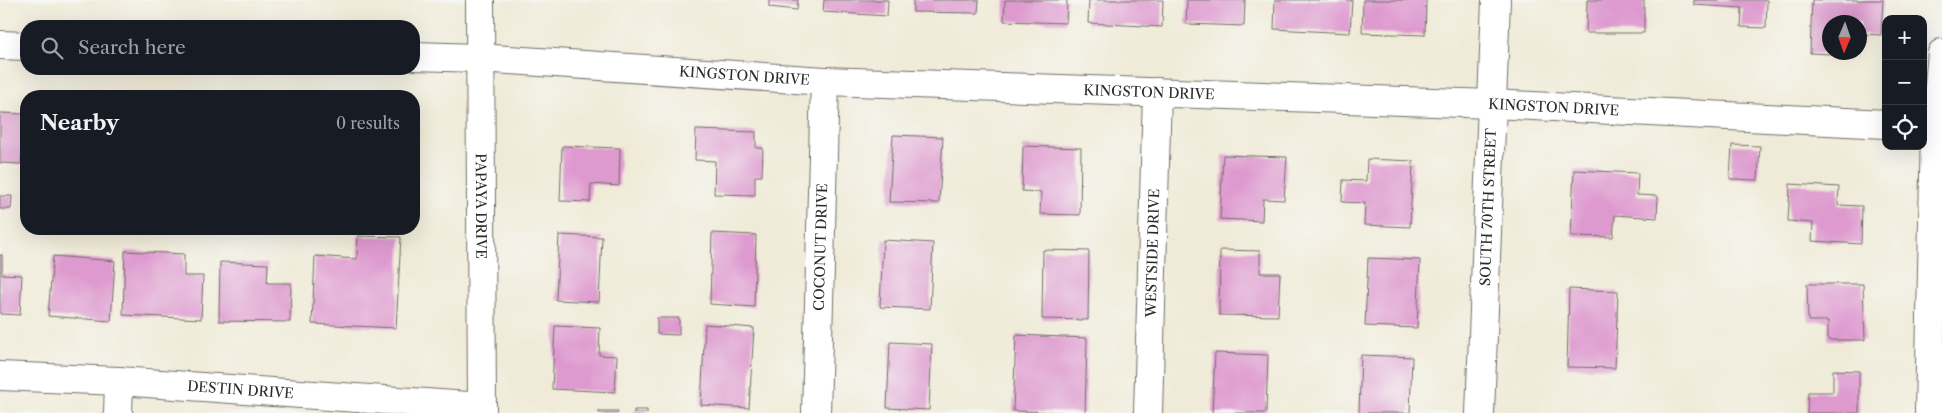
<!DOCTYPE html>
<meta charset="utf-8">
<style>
:root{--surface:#171b24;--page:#242831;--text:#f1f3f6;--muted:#9ea1a6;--line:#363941}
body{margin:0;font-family:"Libre Caslon Text",serif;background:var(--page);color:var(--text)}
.controls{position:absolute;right:15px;top:15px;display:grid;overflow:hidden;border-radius:10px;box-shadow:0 5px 20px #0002}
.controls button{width:45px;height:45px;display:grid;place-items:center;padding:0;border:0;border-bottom:1px solid var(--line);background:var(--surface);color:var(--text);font:25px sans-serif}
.compass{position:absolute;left:1822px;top:15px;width:45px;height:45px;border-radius:50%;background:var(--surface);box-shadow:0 5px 20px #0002;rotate:182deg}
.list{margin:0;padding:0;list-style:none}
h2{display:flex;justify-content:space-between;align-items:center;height:65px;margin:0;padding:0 20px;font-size:21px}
h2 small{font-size:16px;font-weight:400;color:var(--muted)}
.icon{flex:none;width:28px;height:28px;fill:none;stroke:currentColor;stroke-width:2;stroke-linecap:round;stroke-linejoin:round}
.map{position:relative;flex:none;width:1942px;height:413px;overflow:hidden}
.search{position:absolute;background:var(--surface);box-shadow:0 5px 20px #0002;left:20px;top:20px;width:400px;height:55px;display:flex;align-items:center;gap:12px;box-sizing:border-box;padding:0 18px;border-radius:20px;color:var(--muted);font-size:19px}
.panel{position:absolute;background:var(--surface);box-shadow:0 5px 20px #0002;left:20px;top:90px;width:400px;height:145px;border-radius:20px}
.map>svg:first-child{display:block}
</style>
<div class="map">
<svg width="1942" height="413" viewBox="0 0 1942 413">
<rect width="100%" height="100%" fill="#f6f6f2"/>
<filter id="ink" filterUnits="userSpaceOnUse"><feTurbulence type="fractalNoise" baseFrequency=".02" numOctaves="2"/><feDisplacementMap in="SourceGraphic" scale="10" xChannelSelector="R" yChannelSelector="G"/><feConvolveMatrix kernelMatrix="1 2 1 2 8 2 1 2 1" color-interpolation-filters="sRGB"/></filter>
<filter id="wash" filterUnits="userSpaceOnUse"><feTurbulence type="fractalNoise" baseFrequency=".0096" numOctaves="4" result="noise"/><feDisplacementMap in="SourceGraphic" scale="20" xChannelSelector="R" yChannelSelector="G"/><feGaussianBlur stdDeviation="1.12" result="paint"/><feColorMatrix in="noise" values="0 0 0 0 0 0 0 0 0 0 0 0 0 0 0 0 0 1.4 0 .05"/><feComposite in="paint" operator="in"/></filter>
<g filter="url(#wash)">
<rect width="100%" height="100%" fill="#f0ebd8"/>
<g id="blocks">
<path fill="#de9acf" d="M769,0H798L797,10L769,7Z
M824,0H888L887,16L823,12Z
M913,0H979L978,13L913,12Z
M1005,0H1067L1066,23L1004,21Z
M1089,0H1163L1162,27L1088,23Z
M1187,0H1245L1244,26L1186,24Z
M1275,0H1352L1350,33L1274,29Z
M1363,0H1426L1425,35L1362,33Z
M1587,0H1644V33H1586Z
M1694,0H1767L1766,28L1741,27L1742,8L1694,5Z
M1812,0H1883L1881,35L1860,34V22H1830V54L1810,53Z
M0,113L24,114L21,164L0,163Z
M696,130L756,132V148H763L762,176H755V195L714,194L715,161L695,160Z
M893,135L943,137L939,203L889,202Z
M1732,145L1760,146L1758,180L1730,179Z
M562,146L620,148L619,186L591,184L590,202L560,201Z
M1023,146L1081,148L1080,215L1040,214L1041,192L1022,191Z
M1223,155L1287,157L1284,200L1263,199L1262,221L1220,219Z
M1367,159L1413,161L1410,227L1364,225L1365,203L1342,202L1343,180L1366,181Z
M1574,170L1638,173L1637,195L1658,196L1657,218L1615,215L1613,237L1571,236Z
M1790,184L1839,187L1838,205L1862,206L1861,244L1812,241L1813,223L1788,221Z
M0,196H12L11,209H0Z
M712,233L756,235L754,307L710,304Z
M559,235L602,237L599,302L556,300Z
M358,236L401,237L396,328L312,324L315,256L357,259Z
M883,240L933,243L930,309L880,307Z
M1043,250L1089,251L1088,320L1042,319Z
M1220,250L1260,251V273H1280L1278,316L1219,315Z
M125,251L184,254V276H203L201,319L123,315Z
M0,255H2V272H0Z
M53,256L115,261L111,321L48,316Z
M1368,258L1420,260L1417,328L1365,326Z
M220,262L268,264L267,283H291L290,322L219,321Z
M0,274L22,275L20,315L0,314Z
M1807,284H1863L1865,340H1828V321H1808Z
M1569,289L1618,291L1615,368L1567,367Z
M657,318H679V335L657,334Z
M705,324L754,328L749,408L701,405Z
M555,326L600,328L599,355L617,356L615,392L552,389Z
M1016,335L1087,338L1085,413L1013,411Z
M890,342L932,344L929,410L887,408Z
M1215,353L1268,355L1266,413H1212Z
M1361,355L1412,357L1410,413H1359Z
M1833,370L1859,371V413H1807L1808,392H1833Z
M634,410H647V413H634Z
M599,411H618V413H599Z"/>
</g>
</g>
<g filter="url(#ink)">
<use href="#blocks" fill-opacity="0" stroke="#706e68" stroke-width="1"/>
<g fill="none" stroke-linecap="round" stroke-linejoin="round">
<g stroke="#706e68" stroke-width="30">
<g id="minor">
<path id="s1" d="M480,0L482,413"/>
<path d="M0,45L26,46"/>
<path id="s2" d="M414,56L479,58L825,81L1492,104L1886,124"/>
<path id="s3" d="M0,376L119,381L482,407"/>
<path d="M118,413L119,381"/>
<path id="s4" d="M816,413L825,81"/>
<path id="s5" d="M1148,413L1157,92"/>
<path id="s6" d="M1480,413L1496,0"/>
<path d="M1929,413L1935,127L1942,53"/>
</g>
</g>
<use href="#minor" stroke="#fff" stroke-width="28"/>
</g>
</g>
<g text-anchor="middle" stroke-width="4" stroke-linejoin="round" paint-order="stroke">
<g font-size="14" fill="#2b2b2b" stroke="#f6f6f2">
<text dy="5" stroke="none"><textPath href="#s2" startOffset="331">KINGSTON DRIVE</textPath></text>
<text dy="5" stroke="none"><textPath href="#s2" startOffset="736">KINGSTON DRIVE</textPath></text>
<text dy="5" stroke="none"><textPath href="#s2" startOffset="1141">KINGSTON DRIVE</textPath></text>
<text dy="5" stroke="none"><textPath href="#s1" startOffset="206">PAPAYA DRIVE</textPath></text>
<text dy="5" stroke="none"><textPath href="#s6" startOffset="206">SOUTH 70TH STREET</textPath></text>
<text dy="5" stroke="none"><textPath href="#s4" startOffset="166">COCONUT DRIVE</textPath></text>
<text dy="5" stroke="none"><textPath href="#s5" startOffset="160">WESTSIDE DRIVE</textPath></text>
<text dy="5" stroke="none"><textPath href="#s3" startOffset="241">DESTIN DRIVE</textPath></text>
</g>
</g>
</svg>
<div class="controls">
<button>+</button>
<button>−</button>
<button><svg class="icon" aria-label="locate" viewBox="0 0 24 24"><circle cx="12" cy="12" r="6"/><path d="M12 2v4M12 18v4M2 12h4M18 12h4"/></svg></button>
</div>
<svg class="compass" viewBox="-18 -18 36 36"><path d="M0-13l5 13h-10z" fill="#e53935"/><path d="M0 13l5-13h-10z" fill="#9ea1a6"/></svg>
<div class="search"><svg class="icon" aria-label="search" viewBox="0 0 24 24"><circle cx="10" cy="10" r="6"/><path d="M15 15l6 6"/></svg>Search here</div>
<section class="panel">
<h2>Nearby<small>0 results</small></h2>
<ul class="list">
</ul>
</section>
</div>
